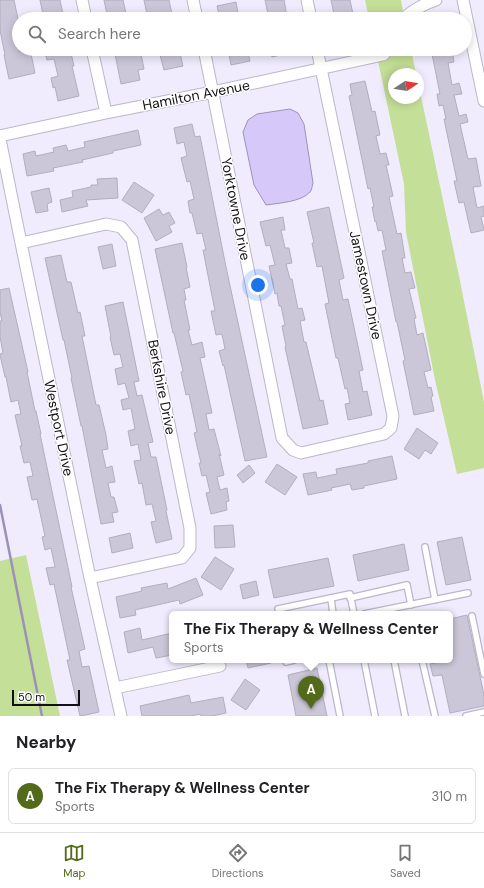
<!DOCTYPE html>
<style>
:root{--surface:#fff;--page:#f2f2f2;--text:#202124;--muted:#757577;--line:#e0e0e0;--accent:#526a1a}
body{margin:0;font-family:"DM Sans",sans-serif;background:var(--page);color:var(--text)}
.compass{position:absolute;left:388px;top:68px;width:36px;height:36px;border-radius:50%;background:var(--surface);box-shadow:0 2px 10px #0003;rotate:78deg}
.scale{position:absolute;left:12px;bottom:10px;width:68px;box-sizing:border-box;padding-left:4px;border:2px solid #131117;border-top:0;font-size:11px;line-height:14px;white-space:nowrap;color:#131117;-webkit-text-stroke:3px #fff;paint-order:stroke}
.you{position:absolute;left:258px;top:285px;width:14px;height:14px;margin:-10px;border:3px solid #fff;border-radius:50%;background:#1a73e8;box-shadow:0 0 0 6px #1a73e833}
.badge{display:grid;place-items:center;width:26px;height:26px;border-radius:50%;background:var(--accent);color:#fff;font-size:13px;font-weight:700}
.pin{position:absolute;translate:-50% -33px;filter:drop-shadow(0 1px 2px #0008)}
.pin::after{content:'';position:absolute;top:21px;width:14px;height:12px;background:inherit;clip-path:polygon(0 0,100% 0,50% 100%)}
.popup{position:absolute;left:169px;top:611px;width:284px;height:52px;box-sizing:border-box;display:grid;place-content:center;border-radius:6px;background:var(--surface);filter:drop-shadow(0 1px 3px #0005);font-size:13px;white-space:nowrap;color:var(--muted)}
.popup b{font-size:15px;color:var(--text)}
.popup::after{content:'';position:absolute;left:50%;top:100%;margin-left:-8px;border:8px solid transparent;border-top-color:var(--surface)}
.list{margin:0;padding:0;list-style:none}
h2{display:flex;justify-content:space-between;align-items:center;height:52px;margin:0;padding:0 16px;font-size:17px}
h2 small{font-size:13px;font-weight:400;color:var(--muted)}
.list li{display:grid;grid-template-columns:26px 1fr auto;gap:12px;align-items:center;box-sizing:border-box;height:56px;margin:0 8px 8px;padding:0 8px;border:1px solid var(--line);border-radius:6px}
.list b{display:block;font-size:15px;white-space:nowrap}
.list p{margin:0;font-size:13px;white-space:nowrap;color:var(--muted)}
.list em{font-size:13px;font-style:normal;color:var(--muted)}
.icon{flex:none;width:22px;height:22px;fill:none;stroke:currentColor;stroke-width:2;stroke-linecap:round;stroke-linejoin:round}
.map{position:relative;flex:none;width:484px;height:716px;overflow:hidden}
.search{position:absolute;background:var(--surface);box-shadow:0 2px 10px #0003;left:12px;right:12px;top:12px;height:44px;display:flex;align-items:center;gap:10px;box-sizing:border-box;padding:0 14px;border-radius:22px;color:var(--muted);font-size:15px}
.sheet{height:116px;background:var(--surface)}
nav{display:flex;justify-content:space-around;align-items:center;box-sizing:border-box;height:56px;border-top:1px solid var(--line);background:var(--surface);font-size:11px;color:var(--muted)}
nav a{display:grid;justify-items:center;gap:2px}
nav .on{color:var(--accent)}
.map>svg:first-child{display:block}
</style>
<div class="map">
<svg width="484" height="716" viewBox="0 0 484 716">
<rect width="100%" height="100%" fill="#f0ecfd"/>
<path fill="#c4df97" d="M365,0H401L403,12L396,19H369Z
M396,49H411L416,74H394V98H418V82L459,276L484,402V468L457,474L435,380L406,232L404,184L378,61L386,58Z
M26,555L60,716H0V561Z"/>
<path fill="#d6c9fa" stroke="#9c92b6" d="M290,109L298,113L304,124L313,183C312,186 312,190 310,192C301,202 279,203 266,205L254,185L243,132L248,120L257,114Z"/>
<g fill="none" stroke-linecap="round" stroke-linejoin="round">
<path stroke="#9c92b6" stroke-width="2.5" d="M0,505L42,716"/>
</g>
<path fill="#cbc7d8" stroke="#b2aebf" d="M0,0H14L18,19H19V52L30,49L35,73L9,79L4,55H5L0,30Z
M40,0H60L64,19H44Z
M104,0H123L127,18L120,19H108Z
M144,0H169L173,19H148Z
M265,0H284L287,16L269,19Z
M331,0H350L354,19H335Z
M236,2L239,19H220L217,6Z
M44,49H70L74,66H72L79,96L58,101L55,87L53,88L51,78L58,76L54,59L47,60Z
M114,49H133L134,56L141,54L144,69L138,70L140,80L121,84Z
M169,49H179L183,66L164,70L159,51Z
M228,49H247L250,61L231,65Z
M270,49H292L293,52L272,57Z
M431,49H452L454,62L448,63L452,85L459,83L462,94L454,95L459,116L466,114L468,122L460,124L468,159L476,158L481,186L473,187L477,208L484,206V216L481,217L484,230L471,233L464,202L459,203L454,181H457L444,119H446L443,105L439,106L437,94H440Z
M365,81L372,112L375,111L380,135L376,136L380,154L386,153L389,165H386L393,196L389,197L397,234L401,233L405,258H402L405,273L411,272L415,288L409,289L416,318L414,319L417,335L423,333L431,370L424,372L428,388L431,387L433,396L431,397L434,411L414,415L403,361L405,360L397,322H396L382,251L386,250L382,230L378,231L376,221L375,222L372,207H374L370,188L368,189L349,96L352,95L350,84Z
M192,124L195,137L200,136L202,146L226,267L267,457L245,461L224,365L223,366L219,351L225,349L222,334L216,335L211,311H215L203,250H206L202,233L197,234L192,213H190L188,201L194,199L190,181L187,182L181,158L187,156L184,142L177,144L174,128Z
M138,130L141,145L113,151V153L82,160L83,162L53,168L54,171L27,176L23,154L35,151L36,156L54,152L53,148L66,145L68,151L85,147L84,142Z
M117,178L118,198L86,200L88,206L62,212L60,200L73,197L72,191L91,187V185H98L97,179Z
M134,182L154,195L142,213L122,200Z
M49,188L52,202L47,204L48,211L36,213L31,192Z
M329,207L344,278L339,280L343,300L348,299L363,370L359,371L363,392L367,391L372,415L348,420L345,404L350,403L347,388L345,389L338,358H336L325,304L329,303L322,266L317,267L312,243H314L307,212Z
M159,209L163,215L169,212L175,223L169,226L172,232L156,241L144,218Z
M283,217L285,230H281L285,248H289L292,263L286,264L290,279H292L298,309L302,308L305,320L300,321L304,342H306L320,401L323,400L328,424L303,429L285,347L286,346L282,326L285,325L281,306H279L277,293L275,294L269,266L275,265L270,245L266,246L260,222Z
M182,243L187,267H186L190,287L184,289L186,300H184L190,330H188L192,345L202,342L205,357L200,358L212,413L206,414L209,430L214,429L221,456L219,454L224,475L217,477L220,490L227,488L229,501L226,502L227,510L211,514L206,493L210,492L206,475L202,476L199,463H201L194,433L197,432L189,394L186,395L181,372L183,371L174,333H173L155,249Z
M112,244L116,266L103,269L98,247Z
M61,255L67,282H71L78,313L80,312L85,336H82L96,405H99L106,435L108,449L102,450L106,468L112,466L115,482L108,483L111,497H114L118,512L112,513L114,522L101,524L82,426H81L71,378H72L64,340H63L45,258Z
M9,288L28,372H27L35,411H36L41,434H40L66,558L72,587H71L85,649L79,651L82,667L89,666L99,712L81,716H80L67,660H70L54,584L50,585L46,568L55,567L51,548L45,550L42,537L45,536L37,499L32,500L27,477L33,476L30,462L24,463L20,446H22L15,415L21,414L18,400L11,402L6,377H5L0,355V354L3,353L0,337V321H2L0,312V290Z
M123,302L139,381L134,382L137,396L142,395L153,442L148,443L151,457H156L167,510L166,511L172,539L156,543L151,522L156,521L152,504L146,505L142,483L139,484L134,461L141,460L138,444L131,446L128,431L135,429L131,408L123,410L121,400L129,398L125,383L118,385L115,369L123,367L120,354L114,355L110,337H111L105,306Z
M417,428L438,443L431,454L425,450L419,459L404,449Z
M392,456L397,479L364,486V488L352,490L350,484L331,488L332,490L308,495L303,474L316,472L317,478L337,474L336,469L368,463V461Z
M277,464L297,477L285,495L265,482Z
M249,465L255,473L243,483L237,475Z
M233,525L235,547L215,548L214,526Z
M130,533L133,548L112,553L109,538Z
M462,537L471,580L446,585L437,542Z
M404,544L409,570L358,581L353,555Z
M215,557L234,569L221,590L201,577Z
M328,558L334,586L274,598L268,570Z
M196,578L203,595L180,604L179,600L135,610L136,615L120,618L116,597L142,591L141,588L167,583L168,589Z
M256,581L259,595L243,599L240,585Z
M467,615L484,695V706L450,713L442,675L433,676L430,664L439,662V660H450V619Z
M140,628L142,640L172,633V655L156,658L153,647L128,653L124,632Z
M246,660H271V663L248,668Z
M317,668L327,716H296L288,675Z
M245,679L260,690L246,710L231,700Z
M189,695L191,703L223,697L226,713L212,716H201L200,714L191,716H142L140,706Z"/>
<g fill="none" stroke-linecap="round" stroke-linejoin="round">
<g stroke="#bbb7c8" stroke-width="8">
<path id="service" d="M425,547L435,600
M331,598L333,614
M350,598L407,585L411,605
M278,609L350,594L354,614
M364,614L468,593
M472,616L484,674
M329,660L340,716
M364,660L375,716
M394,660L405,716
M422,660L435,716
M286,662L294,660
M466,716L484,712"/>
</g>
<g stroke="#bbb7c8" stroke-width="13">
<path id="minor" d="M82,0L86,19
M193,0L197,19
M307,0L311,19
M463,0L484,101
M403,19C413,10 423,4 436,0
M92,49L106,113
M204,49L282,438L293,450L301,453L384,434L391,428L393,416L317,49
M0,136L106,113L213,92L383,55L389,49
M0,139L21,243L90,578L121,716
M21,243L106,224L121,227L132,240L190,528V548L182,558L90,578
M115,688L220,666"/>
</g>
<use href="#service" stroke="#fff" stroke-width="5.5"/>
<use href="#minor" stroke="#fff" stroke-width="11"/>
</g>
<g text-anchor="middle" stroke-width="3" stroke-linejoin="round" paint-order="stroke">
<g font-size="14" fill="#131117" stroke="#fff">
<text transform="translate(196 95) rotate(-11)" y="5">Hamilton Avenue</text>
<text transform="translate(236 209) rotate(79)" y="5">Yorktowne Drive</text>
<text transform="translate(366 285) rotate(78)" y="5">Jamestown Drive</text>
<text transform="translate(162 387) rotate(79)" y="5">Berkshire Drive</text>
<text transform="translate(59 428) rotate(78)" y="5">Westport Drive</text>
</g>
</g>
</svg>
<svg class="compass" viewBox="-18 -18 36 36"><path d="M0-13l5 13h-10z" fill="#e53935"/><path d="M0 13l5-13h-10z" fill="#757577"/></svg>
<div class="scale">50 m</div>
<div class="you"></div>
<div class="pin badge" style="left:311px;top:709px">A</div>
<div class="popup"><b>The Fix Therapy &amp; Wellness Center</b>Sports</div>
<div class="search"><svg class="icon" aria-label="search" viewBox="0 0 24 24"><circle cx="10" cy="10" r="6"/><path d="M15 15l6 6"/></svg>Search here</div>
</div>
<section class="sheet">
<h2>Nearby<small></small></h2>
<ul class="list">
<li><span class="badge">A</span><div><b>The Fix Therapy &amp; Wellness Center</b><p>Sports</p></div><em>310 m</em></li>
</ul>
</section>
<nav>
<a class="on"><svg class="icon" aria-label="map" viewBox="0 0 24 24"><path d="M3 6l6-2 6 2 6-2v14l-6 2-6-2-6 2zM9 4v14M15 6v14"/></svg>Map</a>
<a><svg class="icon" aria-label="directions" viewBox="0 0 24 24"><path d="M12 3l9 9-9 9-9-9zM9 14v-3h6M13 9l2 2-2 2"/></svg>Directions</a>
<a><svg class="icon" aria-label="saved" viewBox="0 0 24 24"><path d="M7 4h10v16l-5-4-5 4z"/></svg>Saved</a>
</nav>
